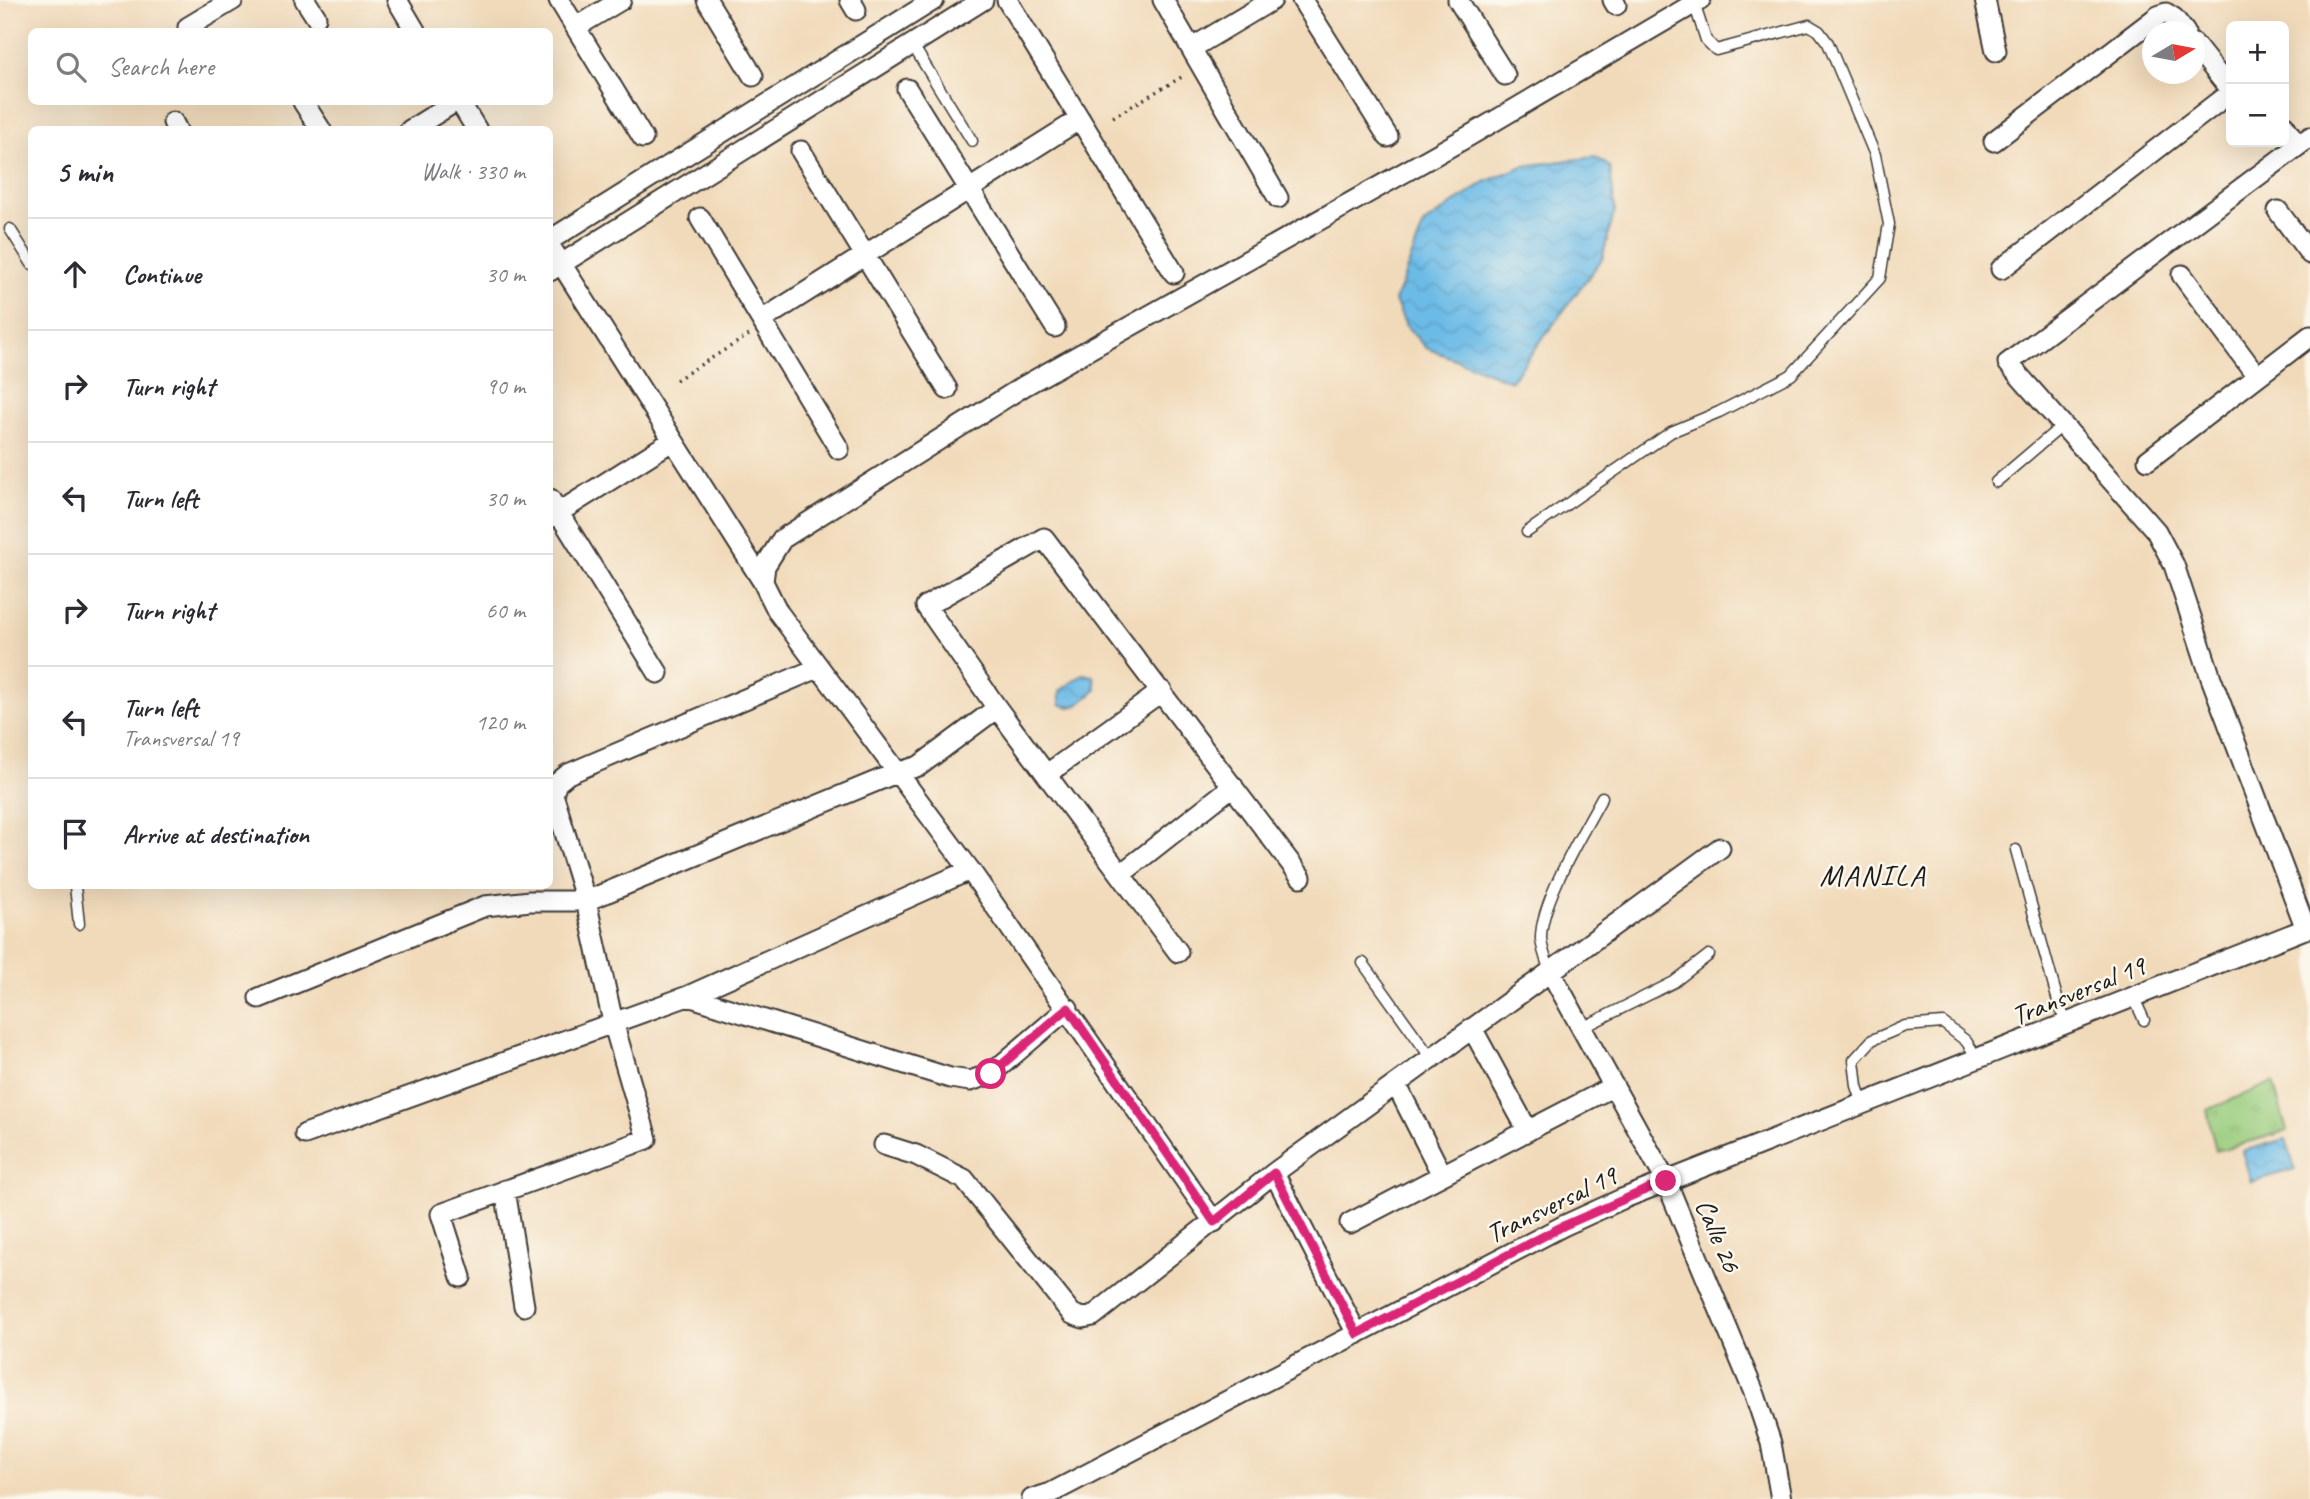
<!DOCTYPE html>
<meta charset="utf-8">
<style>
:root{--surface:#fff;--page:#f7f7f7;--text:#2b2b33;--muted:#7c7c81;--line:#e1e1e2}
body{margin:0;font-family:Caveat,sans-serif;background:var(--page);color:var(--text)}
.controls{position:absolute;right:21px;top:21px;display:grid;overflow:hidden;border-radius:10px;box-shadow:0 7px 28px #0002}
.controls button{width:63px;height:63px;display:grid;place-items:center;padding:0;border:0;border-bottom:2px solid var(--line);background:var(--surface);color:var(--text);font:35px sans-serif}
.compass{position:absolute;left:2142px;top:21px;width:63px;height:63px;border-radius:50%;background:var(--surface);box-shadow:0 7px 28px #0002;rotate:80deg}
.stop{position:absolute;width:21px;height:21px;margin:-16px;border:5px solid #db2777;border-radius:50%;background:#fff}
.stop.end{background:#db2777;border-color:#fff;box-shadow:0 2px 7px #0008}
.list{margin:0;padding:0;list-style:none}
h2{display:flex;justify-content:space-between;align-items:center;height:91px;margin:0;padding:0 28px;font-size:30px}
h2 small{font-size:23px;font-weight:400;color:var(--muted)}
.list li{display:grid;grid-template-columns:46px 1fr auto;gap:21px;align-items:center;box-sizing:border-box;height:112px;padding:0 28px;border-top:2px solid var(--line)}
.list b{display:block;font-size:26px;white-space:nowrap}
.list p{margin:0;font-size:23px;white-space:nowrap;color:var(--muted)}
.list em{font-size:23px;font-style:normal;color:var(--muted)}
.icon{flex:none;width:38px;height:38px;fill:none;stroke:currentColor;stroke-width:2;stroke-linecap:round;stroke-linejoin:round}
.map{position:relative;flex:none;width:2310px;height:1499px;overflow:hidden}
.search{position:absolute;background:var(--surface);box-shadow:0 7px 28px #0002;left:28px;top:28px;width:525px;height:77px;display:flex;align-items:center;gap:18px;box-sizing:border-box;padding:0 24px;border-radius:10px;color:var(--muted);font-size:26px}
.panel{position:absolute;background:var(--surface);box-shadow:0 7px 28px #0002;left:28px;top:126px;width:525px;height:763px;border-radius:10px}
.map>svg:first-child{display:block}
</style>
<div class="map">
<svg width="2310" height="1499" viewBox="0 0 2310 1499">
<defs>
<pattern id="grass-tufts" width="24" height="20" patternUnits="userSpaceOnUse" patternTransform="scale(1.75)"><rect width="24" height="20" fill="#99cc7d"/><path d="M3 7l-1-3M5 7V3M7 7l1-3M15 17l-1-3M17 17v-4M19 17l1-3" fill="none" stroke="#83af6b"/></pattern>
<pattern id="water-waves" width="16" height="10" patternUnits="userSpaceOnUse" patternTransform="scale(1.75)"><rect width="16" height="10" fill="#6cbbe7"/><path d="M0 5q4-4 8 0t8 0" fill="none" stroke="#5da0c6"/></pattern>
</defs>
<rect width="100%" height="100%" fill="#fbf7ec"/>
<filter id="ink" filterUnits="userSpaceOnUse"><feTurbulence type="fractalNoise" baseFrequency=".0143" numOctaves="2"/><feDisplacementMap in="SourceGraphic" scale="14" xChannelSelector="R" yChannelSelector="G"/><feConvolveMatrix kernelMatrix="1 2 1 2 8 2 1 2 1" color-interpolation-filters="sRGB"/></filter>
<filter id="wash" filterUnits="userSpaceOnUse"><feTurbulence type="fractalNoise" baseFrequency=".00686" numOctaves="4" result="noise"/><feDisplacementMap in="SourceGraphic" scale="28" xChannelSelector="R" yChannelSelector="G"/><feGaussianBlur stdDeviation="1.57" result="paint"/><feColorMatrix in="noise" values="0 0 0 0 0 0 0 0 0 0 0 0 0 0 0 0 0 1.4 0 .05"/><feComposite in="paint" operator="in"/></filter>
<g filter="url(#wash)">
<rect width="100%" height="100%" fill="#f1daba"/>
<path fill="url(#grass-tufts)" stroke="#5a744c" stroke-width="2" d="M2273,1082L2287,1131L2216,1151L2207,1110Z"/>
<path fill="url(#water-waves)" stroke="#446c82" stroke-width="2" d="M1595,157L1610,167L1615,210L1602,259L1511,381L1426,348L1406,326L1395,301L1424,224L1485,182L1523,166Z
M1083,674L1094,676L1096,690C1085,699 1074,713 1060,704V691Z
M2286,1139L2295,1169L2251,1182L2242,1151Z"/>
</g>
<g filter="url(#ink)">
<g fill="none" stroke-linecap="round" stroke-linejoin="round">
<g stroke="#3c3834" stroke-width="13">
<path id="service" d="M912,44L972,141
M10,229L32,264
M1996,482L2063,425
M1527,532L1671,432L1719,412L1791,375L1880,278L1889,224L1875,155L1828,43L1819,31L1809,25L1716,50L1706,40L1694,3
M2016,850L2059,1005L2067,1024
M75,886L79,924
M1363,963L1431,1058
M1550,971C1546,960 1542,950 1541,939C1540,902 1584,831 1602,797
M2134,998L2144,1020
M1582,1028L1674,982L1709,955
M1863,1104L1857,1086L1854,1060L1872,1040L1905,1026L1943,1023L1966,1041L1978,1059"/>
</g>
<g stroke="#3c3834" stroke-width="23">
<path id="minor" d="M305,0L316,17
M397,0L416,32
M559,0L643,138
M707,0L753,76
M850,0L856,10
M1007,0L1174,273
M1163,0L1278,198
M1302,0L1388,137
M1458,0L1505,75
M1613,0L1616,5
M1985,0L1996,51
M188,27L233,0
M576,27L621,0
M2194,44L2231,91
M1192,48L1272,0
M907,89L1055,327
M303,102L321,130
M460,102L477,130
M173,122L177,130
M2284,125L2298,146
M410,130L455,102
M1994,141L2158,16L2166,13L2174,18L2185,32
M801,151L947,389
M2278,211L2310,254
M700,218L839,449
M550,240L934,0
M550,246L763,582L778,612L970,870L1214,1222
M2001,269L2231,92
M550,271L983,0
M2182,275L2257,376
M762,320L1080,119
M2148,460L2310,336
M550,499L658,673
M550,518L672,441
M763,582L765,566L782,539L1024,386L1469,136L1700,0
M1047,774L1162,691
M1121,874L1233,786
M2306,929L2211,678L2174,565L2156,531L2008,363L2310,137
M1178,952L997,708L926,606L1044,538L1301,877
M1550,971L1666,1181L1755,1395L1771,1443L1781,1499
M688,996L950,1078L970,1081L991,1074L1068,1008
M259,998L485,906L530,901H586L896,773L919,766L997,708
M1472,1028L1528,1131
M1396,1084L1442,1175
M305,1134L688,996L970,870
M884,1145L916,1155L964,1179L1072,1314L1083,1318L1093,1316L1274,1173L1720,848
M1274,1173L1357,1334
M505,1190L524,1306
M1350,1223L1614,1086
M461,1277L441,1214L647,1139L613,1022L586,901L553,794L557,783L568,774L818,668
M1032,1499L1051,1493L1563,1226L1622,1199L2310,927"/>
</g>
<path stroke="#3c3834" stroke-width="3.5" stroke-dasharray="2 5" stroke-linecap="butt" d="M1113,117L1185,75
M676,380L749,335"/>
<use href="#service" stroke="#fff" stroke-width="10"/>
<use href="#minor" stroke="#fff" stroke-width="19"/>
</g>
</g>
<g fill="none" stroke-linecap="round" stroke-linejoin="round" filter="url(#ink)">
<path stroke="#db2777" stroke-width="9" d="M991,1074L1068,1008L1214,1222L1274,1173L1357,1334L1563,1226L1666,1181"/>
</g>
<g text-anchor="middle" stroke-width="5" stroke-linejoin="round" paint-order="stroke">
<g font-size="28" fill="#1c1c1c" stroke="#fbf7ec">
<text transform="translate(2078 990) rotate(-22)" y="10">Transversal 19</text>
<text transform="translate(1551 1204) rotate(-26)" y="10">Transversal 19</text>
<text transform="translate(1719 1235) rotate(67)" y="10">Calle 26</text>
</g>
<g font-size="30" letter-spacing="2" fill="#1c1c1c" stroke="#fbf7ec">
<text x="1873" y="885">MANILA</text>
</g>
</g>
</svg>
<div class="controls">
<button>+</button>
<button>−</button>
</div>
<svg class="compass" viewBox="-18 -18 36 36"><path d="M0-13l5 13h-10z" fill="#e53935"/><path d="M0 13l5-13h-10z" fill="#7c7c81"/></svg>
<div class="stop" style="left:991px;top:1074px"></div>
<div class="stop end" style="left:1666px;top:1181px"></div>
<div class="search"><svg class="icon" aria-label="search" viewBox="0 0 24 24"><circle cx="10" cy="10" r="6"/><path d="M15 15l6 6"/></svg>Search here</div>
<section class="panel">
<h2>5 min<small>Walk · 330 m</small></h2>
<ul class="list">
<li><svg class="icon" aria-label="ahead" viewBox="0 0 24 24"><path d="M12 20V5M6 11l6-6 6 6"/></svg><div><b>Continue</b></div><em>30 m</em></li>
<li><svg class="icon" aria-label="right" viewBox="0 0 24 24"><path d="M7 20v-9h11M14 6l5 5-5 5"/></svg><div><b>Turn right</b></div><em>90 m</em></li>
<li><svg class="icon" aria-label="left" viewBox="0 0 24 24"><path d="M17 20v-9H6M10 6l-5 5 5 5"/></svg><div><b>Turn left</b></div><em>30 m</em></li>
<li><svg class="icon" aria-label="right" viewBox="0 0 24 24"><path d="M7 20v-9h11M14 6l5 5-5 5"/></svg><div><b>Turn right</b></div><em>60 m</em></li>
<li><svg class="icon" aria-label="left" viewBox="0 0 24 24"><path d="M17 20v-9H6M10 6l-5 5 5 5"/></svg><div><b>Turn left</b><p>Transversal 19</p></div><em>120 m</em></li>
<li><svg class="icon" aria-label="arrive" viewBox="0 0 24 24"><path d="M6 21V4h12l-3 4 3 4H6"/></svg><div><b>Arrive at destination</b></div></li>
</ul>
</section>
</div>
